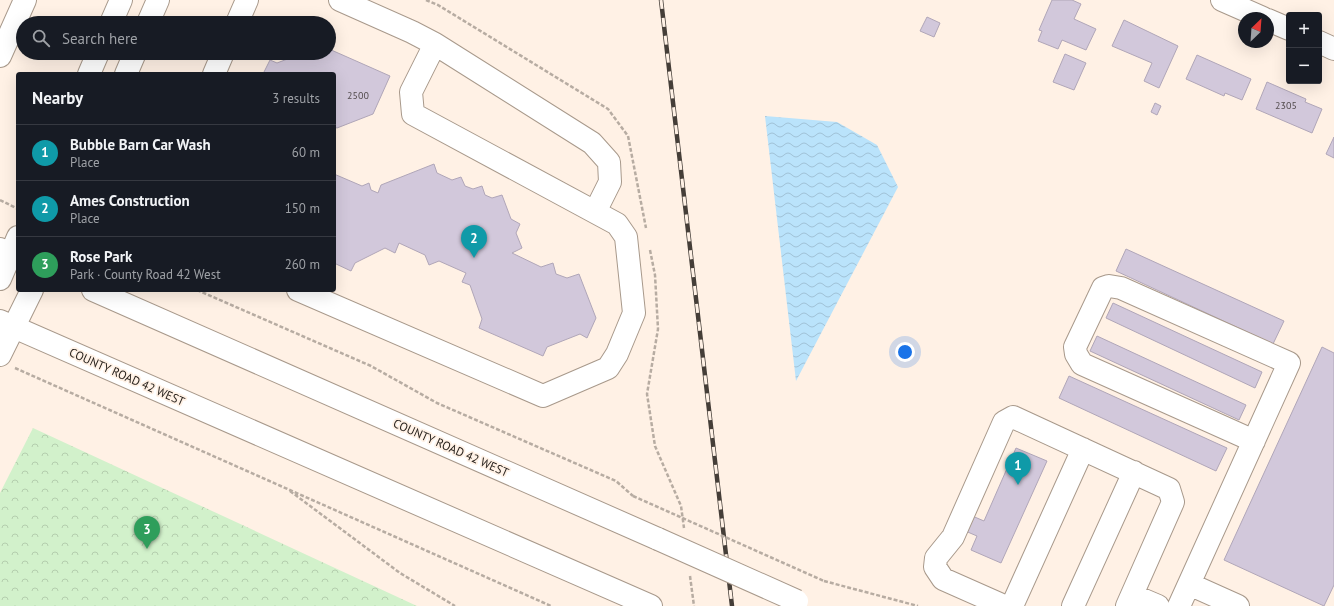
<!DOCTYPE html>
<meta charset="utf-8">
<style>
:root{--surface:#171b24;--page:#242831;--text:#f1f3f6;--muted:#9ea1a6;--line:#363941;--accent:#b45309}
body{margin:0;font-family:"PT Sans",sans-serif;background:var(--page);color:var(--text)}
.controls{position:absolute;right:12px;top:12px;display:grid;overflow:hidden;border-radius:4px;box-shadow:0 4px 16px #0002}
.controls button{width:36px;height:36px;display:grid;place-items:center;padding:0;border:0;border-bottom:1px solid var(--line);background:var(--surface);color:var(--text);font:20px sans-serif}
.compass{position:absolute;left:1238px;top:12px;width:36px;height:36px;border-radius:50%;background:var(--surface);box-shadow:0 4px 16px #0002;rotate:25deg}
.you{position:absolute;left:905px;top:352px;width:14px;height:14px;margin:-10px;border:3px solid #fff;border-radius:50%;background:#1a73e8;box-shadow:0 0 0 6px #1a73e833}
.badge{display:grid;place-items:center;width:26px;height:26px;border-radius:50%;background:var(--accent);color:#fff;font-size:13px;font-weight:700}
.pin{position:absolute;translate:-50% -33px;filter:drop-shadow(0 1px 2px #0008)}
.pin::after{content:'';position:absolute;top:21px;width:14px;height:12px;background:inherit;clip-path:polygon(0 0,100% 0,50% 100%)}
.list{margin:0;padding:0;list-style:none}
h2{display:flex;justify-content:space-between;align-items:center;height:52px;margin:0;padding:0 16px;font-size:17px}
h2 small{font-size:13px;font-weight:400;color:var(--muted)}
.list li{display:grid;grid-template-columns:26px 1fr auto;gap:12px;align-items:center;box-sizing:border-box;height:56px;padding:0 16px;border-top:1px solid var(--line)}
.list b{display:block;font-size:15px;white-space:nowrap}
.list p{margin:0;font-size:13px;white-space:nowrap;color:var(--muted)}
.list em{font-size:13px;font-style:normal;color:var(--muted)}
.icon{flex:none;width:22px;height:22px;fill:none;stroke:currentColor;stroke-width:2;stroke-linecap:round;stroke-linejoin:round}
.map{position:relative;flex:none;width:1334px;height:606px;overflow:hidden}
.search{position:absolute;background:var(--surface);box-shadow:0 4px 16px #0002;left:16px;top:16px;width:320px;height:44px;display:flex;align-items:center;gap:10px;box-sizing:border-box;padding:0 14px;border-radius:22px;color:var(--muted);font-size:15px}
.panel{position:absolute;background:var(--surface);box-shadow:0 4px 16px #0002;left:16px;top:72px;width:320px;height:220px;border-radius:4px}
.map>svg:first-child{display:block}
</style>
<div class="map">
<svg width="1334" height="606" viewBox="0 0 1334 606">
<defs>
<pattern id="forest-crowns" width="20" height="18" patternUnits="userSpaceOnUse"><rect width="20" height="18" fill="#d2f1cb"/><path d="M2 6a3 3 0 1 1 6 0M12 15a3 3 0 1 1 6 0" fill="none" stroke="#b4ceae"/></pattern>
<pattern id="water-waves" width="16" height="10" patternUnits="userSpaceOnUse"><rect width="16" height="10" fill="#bae3fb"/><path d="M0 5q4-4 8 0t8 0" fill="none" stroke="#a0c2d7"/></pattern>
</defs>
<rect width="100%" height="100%" fill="#fff1e5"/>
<path fill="url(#forest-crowns)" d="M33,428L417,606H0V493Z"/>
<path fill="url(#water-waves)" d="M765,116L837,122L877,145L898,187L796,381Z"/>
<path fill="#d2c8db" stroke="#b0a6b8" d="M1052,0H1072L1081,4L1074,19L1096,29L1086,50L1062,40L1058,49L1038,41L1042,31L1039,30Z
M927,17L940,23L934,37L920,31Z
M1124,20L1178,46L1159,88L1144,81L1152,63L1112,46Z
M329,49L390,76L373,114L337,128L334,127V74H263L270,60L277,63L303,53H329Z
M1065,54L1086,63L1074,90L1053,82Z
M1197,55L1251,79L1242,100L1225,93L1224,96L1186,79Z
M1267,82L1306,99L1305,102L1322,109L1312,133L1256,109Z
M1155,103L1161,106L1157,115L1151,112Z
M1334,137V158L1326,154Z
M434,164L437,173L452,180L461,177L465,186L473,189L482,186L485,195L492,198L502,195L511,219L520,224L516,233L522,248L512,253L541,267L553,263L556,274L567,278L579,274L596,318L587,338L580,334L547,347L543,356L479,328L482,319L470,285L462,282L466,273L439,261L429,265L425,255L399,243L395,253L385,248L355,263L351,271L334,263V174L362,186L369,183L371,190L378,193L381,185Z
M1126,249L1284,321L1273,344L1116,271Z
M1113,303L1262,372L1255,388L1106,318Z
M1097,336L1246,405L1239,420L1090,351Z
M1322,347L1334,353V585L1324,606L1224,560Z
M1069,376L1227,448L1216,471L1059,398Z
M1016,448L1047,461L1001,563L971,550L977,536L949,524L956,509L984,521Z"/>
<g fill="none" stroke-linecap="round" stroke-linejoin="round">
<g stroke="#a8998b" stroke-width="24">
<path id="minor" d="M1222,0L1263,18
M1268,20L1289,29
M111,23L121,0
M148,23L158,0
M237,23L247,0
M1319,42L1334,49
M435,44L592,143L609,162L610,182L595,212
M0,56L25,0
M89,74L98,53
M126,74L135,53
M214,74L223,53
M0,279L18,237
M298,290L543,396L608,368L617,354L634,313L626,237L617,224L413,114L411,92L435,44L412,32L340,0
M0,355L32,290
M1189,584L1238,606
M1132,595L1158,606
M1004,606L943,579L935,567L936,558L953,537L1004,422L1013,417L1169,489L1173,502L1127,606
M1012,606L1083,449
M1073,606L1134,472
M1179,606L1189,584L1289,363L1121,288L1109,286L1103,288L1075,347L1076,354L1082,364L1254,441"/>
</g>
<g stroke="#a8998b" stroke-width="24">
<path id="highway" d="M0,249L18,257
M93,290L658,539
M0,321L651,606"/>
</g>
<path stroke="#b7aca2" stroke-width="2.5" stroke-dasharray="4 2" stroke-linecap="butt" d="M426,0L438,5L608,109L628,136L646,228
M0,200L18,209
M650,250L655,275L658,329L647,394L655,446L681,506L684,528
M197,290L371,366L437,403L616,481L633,496
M15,368L551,606
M290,491L400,573L455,606
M690,576L694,606
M824,581L918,606"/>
<use href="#minor" stroke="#fff" stroke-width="22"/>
<use href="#highway" stroke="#fff" stroke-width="22"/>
<g stroke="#453e38" stroke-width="4.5">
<path id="rail" d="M661,0L732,606"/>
</g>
<use href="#rail" stroke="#fff1e5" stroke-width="3" stroke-dasharray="9" stroke-linecap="butt"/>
<g stroke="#a8998b" stroke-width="24" stroke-linecap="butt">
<path id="highway-bridge" d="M658,539L797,601"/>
</g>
<path stroke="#b7aca2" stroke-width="2.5" stroke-dasharray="4 2" stroke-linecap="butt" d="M633,496L824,581"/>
<use href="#highway-bridge" stroke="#fff" stroke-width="22"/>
</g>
<g text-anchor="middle" stroke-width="3.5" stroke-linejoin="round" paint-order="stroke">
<g font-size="10" fill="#534c4d">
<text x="358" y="99">2500</text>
<text x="1286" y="109">2305</text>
</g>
<g font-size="12" fill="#29231e" stroke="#fff1e5">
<text transform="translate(127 377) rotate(24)" y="4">COUNTY ROAD 42 WEST</text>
<text transform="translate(451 448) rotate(24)" y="4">COUNTY ROAD 42 WEST</text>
</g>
</g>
</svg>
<div class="controls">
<button>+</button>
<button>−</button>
</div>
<svg class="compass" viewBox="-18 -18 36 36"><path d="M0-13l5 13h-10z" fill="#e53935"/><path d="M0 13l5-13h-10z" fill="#9ea1a6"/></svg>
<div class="you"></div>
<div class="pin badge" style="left:1018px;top:485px;background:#0f9aa8">1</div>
<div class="pin badge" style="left:474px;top:258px;background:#0f9aa8">2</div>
<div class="pin badge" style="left:147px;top:549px;background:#2e9e5b">3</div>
<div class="search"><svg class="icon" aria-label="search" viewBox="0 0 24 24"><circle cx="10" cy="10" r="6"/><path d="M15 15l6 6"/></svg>Search here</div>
<section class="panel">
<h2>Nearby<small>3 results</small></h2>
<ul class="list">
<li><span class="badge" style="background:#0f9aa8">1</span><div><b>Bubble Barn Car Wash</b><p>Place</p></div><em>60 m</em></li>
<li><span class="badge" style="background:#0f9aa8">2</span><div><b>Ames Construction</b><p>Place</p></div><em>150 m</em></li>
<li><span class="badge" style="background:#2e9e5b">3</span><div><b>Rose Park</b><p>Park · County Road 42 West</p></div><em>260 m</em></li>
</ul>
</section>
</div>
